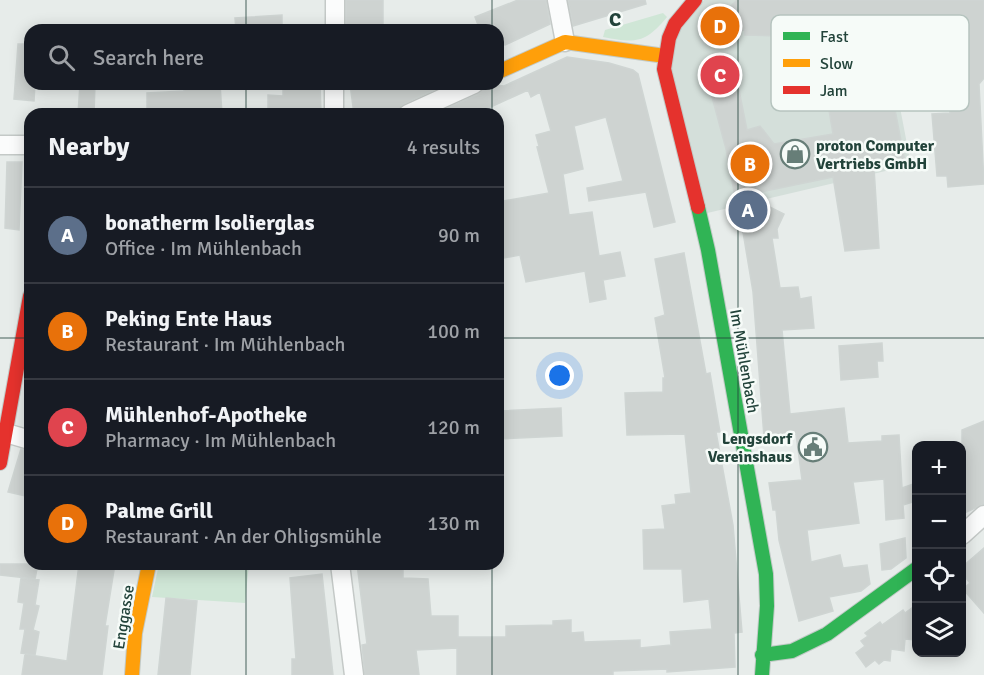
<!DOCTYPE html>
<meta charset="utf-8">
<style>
:root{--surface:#171b24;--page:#242831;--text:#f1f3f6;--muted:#9ea1a6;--line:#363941;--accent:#677e78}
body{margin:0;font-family:Signika,sans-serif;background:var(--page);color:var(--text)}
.controls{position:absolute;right:18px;bottom:18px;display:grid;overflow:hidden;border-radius:12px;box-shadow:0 3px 15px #0003}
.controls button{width:54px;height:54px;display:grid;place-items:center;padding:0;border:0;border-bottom:2px solid var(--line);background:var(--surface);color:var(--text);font:30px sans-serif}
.you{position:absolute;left:560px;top:376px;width:21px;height:21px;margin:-15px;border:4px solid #fff;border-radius:50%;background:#1a73e8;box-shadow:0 0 0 9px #1a73e833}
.badge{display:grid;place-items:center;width:39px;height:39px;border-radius:50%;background:var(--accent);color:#fff;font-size:20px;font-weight:700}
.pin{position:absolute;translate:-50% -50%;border:3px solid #fff;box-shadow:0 2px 6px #0006}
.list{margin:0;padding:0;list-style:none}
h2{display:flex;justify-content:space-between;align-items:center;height:78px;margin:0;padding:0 24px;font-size:26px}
h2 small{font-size:20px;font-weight:400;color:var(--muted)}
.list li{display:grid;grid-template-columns:39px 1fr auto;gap:18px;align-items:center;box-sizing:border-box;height:96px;padding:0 24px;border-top:2px solid var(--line)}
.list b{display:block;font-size:22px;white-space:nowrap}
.list p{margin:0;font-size:20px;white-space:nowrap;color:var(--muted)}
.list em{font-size:20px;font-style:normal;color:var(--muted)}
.icon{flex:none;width:33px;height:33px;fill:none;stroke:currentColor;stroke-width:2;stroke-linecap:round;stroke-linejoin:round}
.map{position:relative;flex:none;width:984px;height:675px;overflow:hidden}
.search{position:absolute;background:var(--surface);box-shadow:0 3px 15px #0003;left:24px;top:24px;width:480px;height:66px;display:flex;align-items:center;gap:15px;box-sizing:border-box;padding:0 21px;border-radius:18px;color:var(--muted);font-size:22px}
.panel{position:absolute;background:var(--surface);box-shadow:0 3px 15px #0003;left:24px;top:108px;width:480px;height:462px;border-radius:18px}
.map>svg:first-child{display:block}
</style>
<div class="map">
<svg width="984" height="675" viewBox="0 0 984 675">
<rect width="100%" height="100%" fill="#e7ecea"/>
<path fill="#d4dfda" d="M704,0H931L930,33L886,34L911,165L703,214L668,66L673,36Z"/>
<path fill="#cfe6d6" d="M663,13L667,17C645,44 635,43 603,37L605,30Z
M159,564H249L245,603L152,597Z"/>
<path fill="#ced3d1" stroke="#cfd5d3" stroke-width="1.5" d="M346,0H383V27L346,28Z
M518,0H546L550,24L505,45L498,30H480L475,17Z
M568,0H645L646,4L573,26Z
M737,0H984V78L979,84L984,184L948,187L947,176H937L932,114L950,113L941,25L879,26L905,162L874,168L879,248L845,251L833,177L746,195L784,214L777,229L778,238H772L780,288L798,287L800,299L811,297L814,328L782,330L790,414L844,408L848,443L882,441V436L899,435L902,488L916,483V501L903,505L904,518L886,520L884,479L853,482L859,523L807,530L811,562L840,555L843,568L867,565L870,584L861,591L829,597L833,611L799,621L779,540L776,510H773L769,483L802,480L796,434L764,437L753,292L737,196L735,197L726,149L704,67L734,65L747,130L760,126L774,144L833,134L815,27L776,28V36L745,35V30L704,33Z
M282,15V30H236L235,18Z
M18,44H30V84H35L34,101L14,99Z
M567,57L609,63L633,70L638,74L675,222L654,227L646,192L589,201L587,188L623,181L606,117L574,126L583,169L563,174L569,215L592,212L599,256L620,252L625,276L603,280L606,299L590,302L585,271L526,282L520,255L498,259V202L549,193L537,147L539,146L536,135L551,131L540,92L531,97L528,90L484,110L485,114H435L479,94L485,84L504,86Z
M80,84H95L94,114H78Z
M184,84H220L222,114H147V93L184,91Z
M283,84H320L321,114H268V95L283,96Z
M350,84H447L403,104L397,114H354Z
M7,162H22L19,230L5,228Z
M684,253L706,374L710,373L720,432H716L733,525L742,632L734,633L735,667L667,672V669L613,671V675H457V648L416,650L419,675H365L362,645L367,644L357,564H403V578L428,579L431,616H458V637H506V626L553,625V621L571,620V633L583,632L584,642L640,640V648L671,645L670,632L712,629L709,599L684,602L682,569H644L643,530L665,529L662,506L676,504L675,495L691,493L685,434L627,435L625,393L663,392V378H665L655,318L665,315L655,259Z
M882,343L883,361H877L878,377L841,380L839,346Z
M561,408L562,436L498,439L500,411Z
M984,421V504L962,514V430Z
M21,449L30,451V497L8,492Z
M905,538L906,558L891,569L882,570L880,544Z
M984,548V613L963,589L970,583L962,573V567Z
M0,564H38L35,579L0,575Z
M79,564H115L105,626H108L102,675H22L25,654L67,661Z
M322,574L333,675H292V659H296L290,578Z
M21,578L39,580L35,605L39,606L33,630L39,632L35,655L21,653L25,629H20L24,603L18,602Z
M166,598L197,601L190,675H158Z
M916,605V640L905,639L904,651L891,649L890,661L884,660L879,664L875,660L866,667L856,653L865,646L861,641L868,636L865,633L880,622L882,625L903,610L905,613Z"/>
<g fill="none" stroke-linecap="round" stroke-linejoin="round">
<g stroke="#c4c9c7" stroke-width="21">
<path id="street" d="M557,0L565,42
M335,30V0
M334,84V114
M408,114L474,84
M0,145H30
M6,433L30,440
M962,535L984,515
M340,564L354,675"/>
</g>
<g stroke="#c2cac7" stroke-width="16">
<path id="fast" d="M698,207L708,250L766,574L767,606L762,675
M762,655L792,651L827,634L916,569"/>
</g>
<g stroke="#c2cac7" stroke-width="16">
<path id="slow" d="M498,72L565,42L665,56
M132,675L135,633L149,564"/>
</g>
<g stroke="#c2cac7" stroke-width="16">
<path id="jam" d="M695,0L675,24L669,38L664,69L698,207
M0,463L30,296"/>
</g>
<use href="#street" stroke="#fbfcfc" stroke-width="18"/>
<use href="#fast" stroke="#30b455" stroke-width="14"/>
<use href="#slow" stroke="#ff9f0a" stroke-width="14"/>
<use href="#jam" stroke="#e5322d" stroke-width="14"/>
</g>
<path fill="none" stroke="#22433a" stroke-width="1.5" stroke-opacity="0.55" d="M246,0V30M492,0V30M738,0V675M246,84V114M492,84V114M0,338H30M498,338H984M246,564V675M492,564V675"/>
<defs>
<g id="shop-ring" transform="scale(1.5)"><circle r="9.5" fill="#f6fbf8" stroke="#677e78" stroke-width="1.5"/><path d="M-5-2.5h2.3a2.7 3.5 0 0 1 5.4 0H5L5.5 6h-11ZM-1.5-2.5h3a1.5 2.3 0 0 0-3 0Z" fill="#677e78"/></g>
<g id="civic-ring" transform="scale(1.5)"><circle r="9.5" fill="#f6fbf8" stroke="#677e78" stroke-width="1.5"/><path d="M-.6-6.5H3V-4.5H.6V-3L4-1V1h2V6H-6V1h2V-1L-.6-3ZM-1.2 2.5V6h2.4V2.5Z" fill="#677e78"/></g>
</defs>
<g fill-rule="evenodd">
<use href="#shop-ring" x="795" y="154"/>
<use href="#civic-ring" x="813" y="447"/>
</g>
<g text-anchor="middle" stroke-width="5" stroke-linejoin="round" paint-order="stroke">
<g font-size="16" font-weight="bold" fill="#22433a" stroke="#f6fbf8" text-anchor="start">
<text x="816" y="151">proton Computer<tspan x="816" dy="18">Vertriebs GmbH</tspan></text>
<text x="792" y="444" text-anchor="end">Lengsdorf<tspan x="792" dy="18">Vereinshaus</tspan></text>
</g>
<g font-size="16" fill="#22433a" stroke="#f6fbf8">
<text transform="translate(745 361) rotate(80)" y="6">Im Mühlenbach</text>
<text transform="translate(123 617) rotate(-81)" y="6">Enggasse</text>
</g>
</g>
<rect x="771" y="15" width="198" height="96" rx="9" fill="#f6fbf8" stroke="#b6c4bf" stroke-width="1.5"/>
<rect x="783" y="32" width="27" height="8" fill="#30b455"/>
<rect x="783" y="59" width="27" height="8" fill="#ff9f0a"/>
<rect x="783" y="86" width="27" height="8" fill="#e5322d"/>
<g font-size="16" fill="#22433a">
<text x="820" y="42">Fast</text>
<text x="820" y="69">Slow</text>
<text x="820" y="96">Jam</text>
</g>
<g font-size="20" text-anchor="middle" font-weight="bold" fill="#22433a" stroke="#f6fbf8" stroke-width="5" stroke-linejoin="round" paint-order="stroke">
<text x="615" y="26">C</text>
</g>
</svg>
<div class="controls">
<button>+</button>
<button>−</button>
<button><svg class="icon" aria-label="locate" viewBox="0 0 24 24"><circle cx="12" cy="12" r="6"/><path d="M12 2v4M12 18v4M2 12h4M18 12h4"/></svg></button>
<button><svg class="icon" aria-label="layers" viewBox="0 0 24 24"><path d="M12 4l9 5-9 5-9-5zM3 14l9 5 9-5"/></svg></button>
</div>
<div class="you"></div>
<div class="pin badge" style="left:748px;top:210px;background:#5c6f8a">A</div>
<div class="pin badge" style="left:750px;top:164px;background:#e8710a">B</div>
<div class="pin badge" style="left:720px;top:75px;background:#e0444e">C</div>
<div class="pin badge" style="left:720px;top:26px;background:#e8710a">D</div>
<div class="search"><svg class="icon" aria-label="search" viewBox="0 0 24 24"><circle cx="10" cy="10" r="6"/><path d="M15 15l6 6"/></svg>Search here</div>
<section class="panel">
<h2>Nearby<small>4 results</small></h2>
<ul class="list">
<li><span class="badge" style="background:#5c6f8a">A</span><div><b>bonatherm Isolierglas</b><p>Office · Im Mühlenbach</p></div><em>90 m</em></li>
<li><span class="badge" style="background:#e8710a">B</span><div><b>Peking Ente Haus</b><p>Restaurant · Im Mühlenbach</p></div><em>100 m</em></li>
<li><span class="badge" style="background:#e0444e">C</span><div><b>Mühlenhof-Apotheke</b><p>Pharmacy · Im Mühlenbach</p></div><em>120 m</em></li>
<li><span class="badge" style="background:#e8710a">D</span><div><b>Palme Grill</b><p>Restaurant · An der Ohligsmühle</p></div><em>130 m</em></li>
</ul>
</section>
</div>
